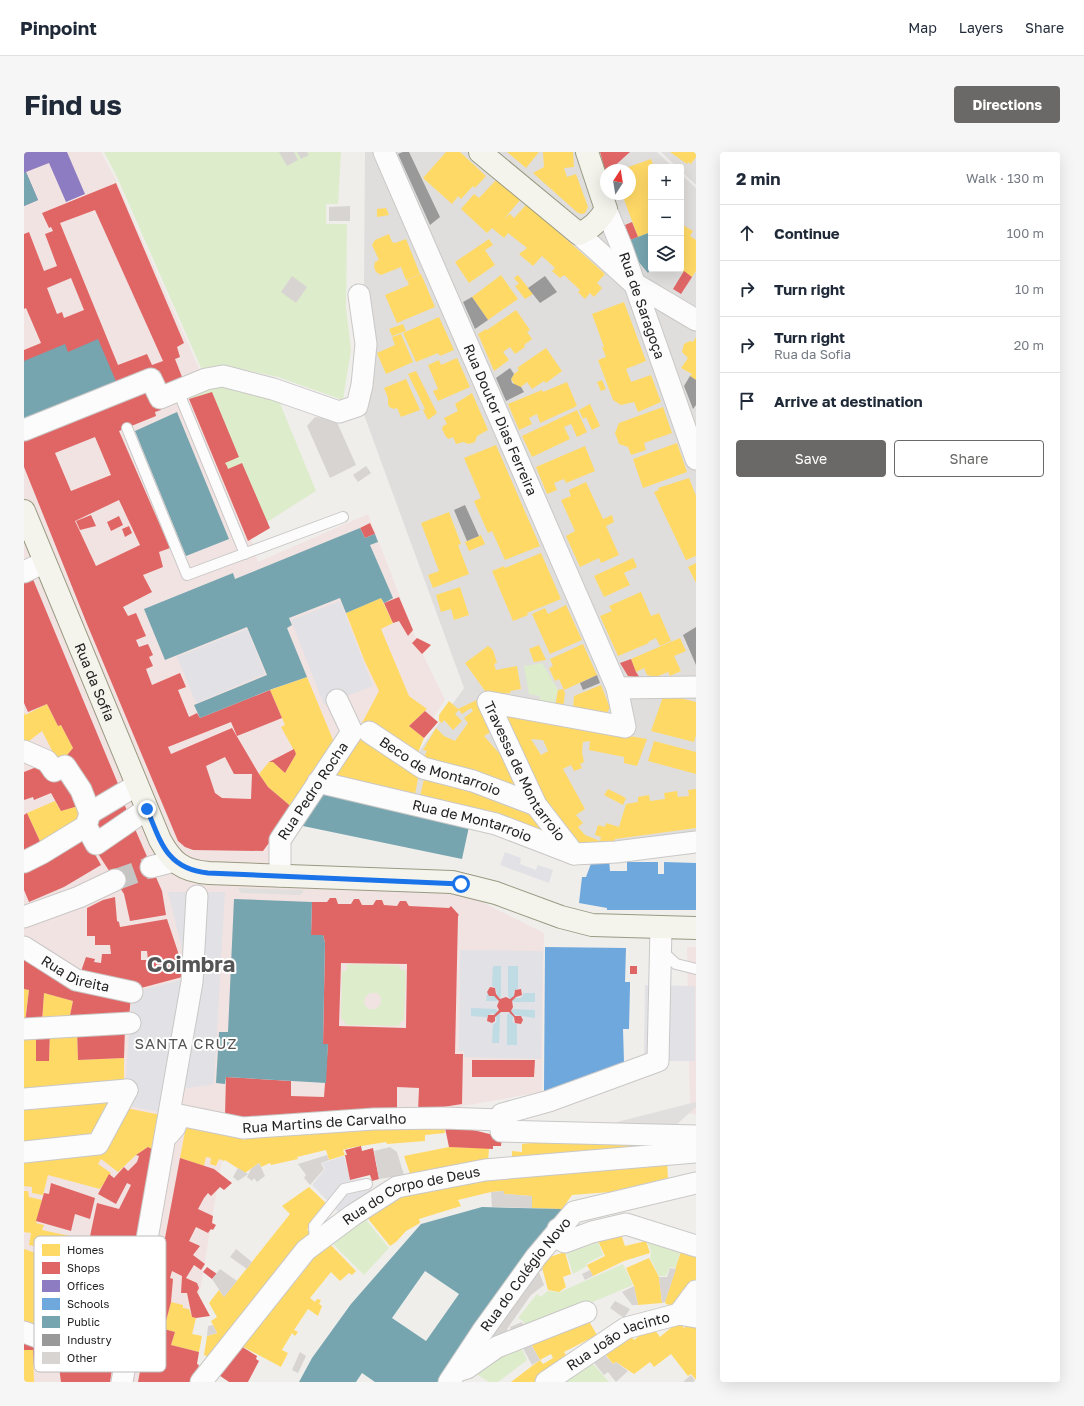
<!DOCTYPE html>
<meta charset="utf-8">
<style>
:root{--surface:#fff;--page:#f6f6f7;--text:#1f2937;--muted:#747a83;--line:#e0e1e3;--accent:#6a6968}
body{margin:0;font-family:"Golos Text",sans-serif;background:var(--page);color:var(--text)}
.controls{position:absolute;right:12px;top:12px;display:grid;overflow:hidden;border-radius:4px;box-shadow:0 4px 16px #0002}
.controls button{width:36px;height:36px;display:grid;place-items:center;padding:0;border:0;border-bottom:1px solid var(--line);background:var(--surface);color:var(--text);font:20px sans-serif}
.compass{position:absolute;left:576px;top:12px;width:36px;height:36px;border-radius:50%;background:var(--surface);box-shadow:0 4px 16px #0002;rotate:12deg}
.stop{position:absolute;width:12px;height:12px;margin:-9px;border:3px solid #1a73e8;border-radius:50%;background:#fff}
.stop.end{background:#1a73e8;border-color:#fff;box-shadow:0 1px 4px #0008}
.list{margin:0;padding:0;list-style:none}
h2{display:flex;justify-content:space-between;align-items:center;height:52px;margin:0;padding:0 16px;font-size:17px}
h2 small{font-size:13px;font-weight:400;color:var(--muted)}
.list li{display:grid;grid-template-columns:26px 1fr auto;gap:12px;align-items:center;box-sizing:border-box;height:56px;padding:0 16px;border-top:1px solid var(--line)}
.list b{display:block;font-size:15px;white-space:nowrap}
.list p{margin:0;font-size:13px;white-space:nowrap;color:var(--muted)}
.list em{font-size:13px;font-style:normal;color:var(--muted)}
.actions{display:flex;gap:8px;padding:12px 16px}
.actions a{flex:1;padding:9px 0;border:1px solid var(--accent);border-radius:4px;text-align:center;font-size:14px;color:var(--accent)}
.actions .main{background:var(--accent);color:#fff}
.icon{flex:none;width:22px;height:22px;fill:none;stroke:currentColor;stroke-width:2;stroke-linecap:round;stroke-linejoin:round}
.map{position:relative;flex:none;width:672px;height:1230px;overflow:hidden;border-radius:4px}
header{display:flex;align-items:center;gap:24px;box-sizing:border-box;height:56px;padding:0 20px;background:var(--surface);border-bottom:1px solid var(--line)}
header strong{font-size:19px}
nav{display:flex;gap:22px;margin-inline-start:auto;font-size:14px}
.intro{display:flex;align-items:center;justify-content:space-between;box-sizing:border-box;height:96px;padding:0 24px}
h1{margin:0;font-size:28px}
.button{padding:10px 18px;border-radius:4px;background:var(--accent);color:#fff;font-size:14px;font-weight:700}
main{display:flex;gap:24px;padding:0 24px}
aside{flex:1;background:var(--surface);border-radius:4px;box-shadow:0 4px 16px #0002}
.map>svg:first-child{display:block}
</style>
<header>
<strong>Pinpoint</strong>
<nav><a>Map</a><a>Layers</a><a>Share</a></nav>
</header>
<div class="intro"><h1>Find us</h1><a class="button">Directions</a></div>
<main>
<div class="map">
<svg width="672" height="1230" viewBox="0 0 672 1230">
<rect width="100%" height="100%" fill="#f0eeeb"/>
<path fill="#dfdedc" fill-rule="evenodd" d="M341,0H557L560,14L594,0H633L649,15H627V117H657V22L672,36V687L593,698L302,627L333,576L388,609L440,536L339,260ZM582,18H606V42H582Z
M637,0H672V33L657,19V15H653Z"/>
<path fill="#f1e3e1" d="M0,0H77L91,26L176,219L234,410L344,362L395,494L421,548L385,602L325,563L247,733L413,737L452,747L520,781L518,940L394,962L204,971L161,1230H0Z
M663,795H672V962H666Z"/>
<path fill="#ddeccb" fill-rule="evenodd" d="M80,0H317L314,52H302V72H323L322,155L327,198L319,248L254,225L199,213L178,218L93,25Z
M193,233L208,234L255,249L292,339L224,382L165,241Z
M518,511L534,538L530,554L514,551L516,544L505,542L500,514Z
M324,812L375,813L376,817L382,819L380,868L377,869L375,874L322,873L321,870L317,866L318,819H322ZM346,841H354L357,847L356,853L352,857H344L340,852L341,845Z
M339,1064L365,1096L340,1123L304,1087Z
M574,1090L579,1103L562,1112L563,1114L549,1122L542,1100Z
M623,1090L657,1097L652,1116L646,1115L642,1124H635L626,1106L627,1100Z
M599,1112L609,1133L503,1178L499,1169L494,1166L513,1142L517,1145L523,1139L536,1140Z
M495,1191L503,1208L474,1230H465L449,1220Z
M565,1207L585,1230H532Z"/>
<path fill="#e0dfde" d="M214,736L280,738L277,743L217,741Z
M672,950V955L652,973L594,977L593,970Z"/>
<path fill="#e2e1e5" d="M316,449L349,534L300,553L267,468Z
M223,477L241,522L172,551L153,505Z
M481,700L497,706L496,712L512,718L514,713L529,718L525,731L476,713Z
M144,740H201L190,932L139,940L135,960L100,953L108,838H117L165,826Z
M436,798L519,799L517,907L440,905V899H435Z
M621,833L671,834V909H620Z
M320,1004L326,1028L340,1026L347,1038L317,1063L288,1033L301,1017L298,1011Z"/>
<path fill="#bfdbe3" d="M469,814H477V844L473,849H462L463,841L467,845L473,841L471,835L468,834Z
M484,814H494V836L489,840L491,846H497L500,841H511V850H489L484,844Z
M447,856L472,857L476,862L475,891H468L469,873L473,869L471,863L468,861L462,865L447,864Z
M489,857L511,858V866L491,863L488,869L493,873V893H483V863Z"/>
<path fill="#ffd966" fill-rule="evenodd" d="M422,0H436L462,24L451,36L449,34L437,47L434,44L428,52L399,26Z
M483,0H515L502,16Z
M519,0H549L550,15L540,16L543,25L552,22L564,55L561,61L558,62L554,61L509,21L520,15Z
M646,0H672V5L667,12L664,10L663,12Z
M627,7L630,15H627V24L625,25L627,31V80L614,85L598,42H606V18H596Z
M474,26L497,47L480,67L486,62L490,66L503,52L581,122L573,131L578,136L570,145L566,141L561,147L554,140L556,138L540,123L536,126L528,119L531,116L518,104L509,114L495,102L503,96L484,81L480,86L468,76L463,81L437,57L450,42L455,46Z
M362,56L365,63L353,65V57Z
M657,72L669,79L666,84L672,88V119L668,125L657,118Z
M365,82L368,90L371,91L382,87L396,122L382,128L377,115L357,123L352,120L350,115L351,110L355,108L348,93L351,88Z
M465,87L469,93L461,98L471,113L445,131L431,110Z
M397,122L411,155L373,171L361,143L385,133L383,128Z
M477,123L494,147L464,168L448,145Z
M494,123L509,142L501,147L491,134L495,132L490,126Z
M600,150L622,209L602,217L606,227L607,230L627,223L637,250L614,260L610,250L597,253L589,248L574,208L582,205L578,195H580L568,162Z
M492,158L506,178L503,180L508,187L500,193L501,195L491,202L486,195L479,200L485,208L470,219L454,182L462,177L463,178Z
M415,165L430,198L416,204L414,201L392,210L379,181Z
M379,172L382,179L368,184L365,177Z
M377,182L389,210L362,222L353,201L371,193L368,185Z
M672,185V228L666,224L668,222L657,216L664,206L658,200L660,192L666,189L669,190Z
M522,196L538,219L522,231L520,229L508,237L503,230L497,235L491,233L487,227L490,222L495,218L493,216Z
M433,206L446,235L414,249L409,239L414,237L404,213L415,208L417,213Z
M392,219L413,261L404,268L399,258L401,257L384,222Z
M382,227L396,258L377,265L373,256L370,257L365,255L364,251V246L360,236Z
M578,228L582,237L577,239L573,230Z
M543,230L553,254L516,271L513,262L505,266L508,272L495,278L484,252L518,238L519,240Z
M448,241L464,278L453,284L451,290L445,292L439,290L432,292L429,285L425,287L422,285L418,277L419,274L423,272L420,266L434,259L431,252Z
M566,252L576,274L568,278L562,265L559,267L555,258Z
M639,255L648,281L620,291L622,298L607,303L604,295L595,292L591,281L595,271Z
M553,258L563,280L553,285L547,272L540,275L546,287L508,305L498,284Z
M653,291L663,320L619,336L609,307Z
M472,293L516,394L481,408L468,379L464,381L450,349L457,346L440,306Z
M561,294L571,319L542,331L540,327L530,331L533,338L523,342L512,315Z
M665,326L672,344V404L662,408L630,340L635,338L634,336Z
M562,330L579,367L588,363L590,370L582,374L595,403L577,411L575,406L556,415L542,384L551,379L537,348L547,344L545,338Z
M425,360L437,392L434,393L445,422L409,436L404,423L415,419L397,371Z
M457,383L461,392L445,399L441,390Z
M517,401L537,447L503,461L504,463L489,469L468,419L480,414L481,416Z
M609,406L613,415L600,421L606,433L580,445L570,424Z
M672,411V431L664,415Z
M436,435L445,463L430,468L427,457L417,460L412,443Z
M617,440L627,464L635,461L647,489L636,494L632,486L624,490L625,491L594,504L576,464L588,459L585,454Z
M357,446L369,471L357,477L385,544L403,557L385,574L400,586L391,608L338,571L355,539L341,510L322,461Z
M542,453L558,488L526,502L508,462L521,456L524,462Z
M656,486L662,499L650,504L657,519L646,524L644,520L632,525L623,523L620,516L612,520L607,507Z
M559,492L573,523L540,538L535,527L531,529L525,516L529,514L526,507Z
M515,493L522,508L510,510L505,497Z
M464,494L469,498L473,511L470,512L472,518L493,514L497,537L486,539L487,541L464,543L441,511Z
M283,525L312,595L270,657L244,635L235,622L245,610H249L261,621L272,602L257,575L261,573L246,538Z
M577,533L586,556L580,565L549,559L550,544Z
M539,537L541,541L539,557L531,555L534,538Z
M640,542L672,550V583L670,590L627,579Z
M457,546L472,577L460,584L482,609L497,635L491,642L397,610L403,599L399,598L412,576L420,584L431,589L444,571L440,566L449,559L447,556L438,562L435,558L431,562L438,569L429,578L420,568L418,571L415,569V563L425,549L434,557Z
M23,552L34,574L37,573L49,596L35,612L18,579L0,593V560L1,563Z
M474,562L623,587L613,614L600,611V605L565,598L566,589L559,590L558,600L560,610L556,612L558,616L550,619L547,613L539,617L561,657L552,663L559,671L554,675L561,683L576,689L577,685L571,683L574,673L581,675L582,671L595,675L602,652L614,650V645L625,643L626,649L641,647L640,641L653,639L654,645L665,644L664,638L672,637V676L591,687L588,696L553,694L507,634ZM507,587L519,588L524,599L517,603Z
M342,579L396,616L390,648L322,632L309,619Z
M630,589L672,600V622L624,609Z
M402,618L503,653L525,678L523,688L395,649Z
M584,637L602,646L599,653L580,643Z
M31,649L37,659L61,652L59,672L19,696L3,661Z
M0,837L5,838L1,869H0Z
M20,841L49,849L45,868L18,870Z
M53,877L54,908L100,906V935L0,942V880L12,879V909H25L26,878Z
M93,944L75,985L0,995V949Z
M97,955L137,963L130,998L124,995L112,1003L94,1020L77,1007L74,1012L87,1021L76,1037L24,1023L19,1043L8,1041V1035L0,1034V1004L66,999Z
M163,969L214,984L221,988L226,982L420,971L421,981L401,983V989L363,992L362,990L325,996L319,998L321,1003L305,1008L302,998L273,1005L274,1007L247,1013L246,1011L237,1015L235,1011L221,1021L201,1008L200,1009L195,1007L192,1014L186,1012L187,1006L182,1005L180,1014L156,1006Z
M505,986L626,987V1001L488,1006V999L498,1000V992L506,991Z
M425,995L465,996L464,1010L386,1022L380,1004Z
M643,1009L644,1026L586,1040L548,1043L538,1057L508,1056V1044L480,1042V1039L467,1040L434,1048L437,1054L395,1067L396,1071L382,1079L372,1090L366,1094L341,1063L383,1042L464,1024Z
M285,1035L303,1052L290,1066L283,1078L287,1081L189,1207L180,1203L183,1184L193,1181L187,1169L193,1165L185,1151L195,1138L200,1145L266,1062L258,1054Z
M0,1039H4L5,1045L18,1048L12,1071L20,1073L18,1078L46,1084L44,1100L5,1093L7,1081L0,1080Z
M597,1082L601,1094L622,1089L626,1101L600,1109L569,1124L563,1113L581,1104L574,1089Z
M301,1087L332,1119L328,1123L325,1121L316,1129L307,1120L286,1146L291,1150L293,1147L297,1148L295,1152L298,1154L294,1164L284,1157L270,1178L274,1180L271,1184L268,1181L258,1198L264,1201L257,1215L212,1191Z
M658,1096L672,1102V1132L655,1155L642,1152L641,1150Z
M0,1097L17,1103L15,1124L23,1125L22,1138H40L36,1185L0,1177Z
M541,1100L547,1122L539,1125L542,1135L535,1140L524,1138L516,1108Z
M625,1106L635,1125L638,1151L614,1153L610,1134L602,1116Z
M147,1150L159,1153V1156L165,1157L168,1165L172,1166L168,1182L178,1184L175,1200L147,1193L151,1180L140,1177Z
M562,1164L573,1183L540,1200L545,1207L515,1230H487L516,1208L519,1212L529,1206L527,1202L516,1208L503,1185Z
M655,1169L660,1176L668,1170L672,1175V1228L667,1222L664,1224L647,1202L630,1215L626,1210L610,1222L592,1210L589,1212L582,1203L606,1183L610,1188L628,1174L636,1185Z
M0,1198H9L10,1230H0Z"/>
<path fill="#e06666" fill-rule="evenodd" d="M576,0H606L586,18H582V22Z
M92,31L160,191L153,195L156,205L151,207L160,230L137,238L128,217L0,270V198L17,191L2,156L0,157V82L5,80L20,119L33,114L21,82L29,79L27,75L25,76L18,61ZM71,58L139,209L128,213L123,202L94,213L36,71ZM47,126L60,158L40,166L38,160L33,162L23,136Z
M608,70L614,85L606,88L601,73Z
M660,119L668,125L657,142L649,137Z
M119,235L126,250L132,247L137,258L131,260L132,264L95,279L146,396L135,400L139,415L119,423L128,440L99,455L104,464L112,461L122,484L112,488L115,495L124,492L129,503L125,505L129,514L122,517L128,533L156,521L162,535L154,538L165,565L173,561L176,566L246,538L258,566L213,584L207,570L144,595L147,602L208,576L235,622L244,635L270,657L239,699L169,698L161,695L154,689L63,472L0,315V283ZM71,285L87,323L47,339L31,301ZM95,348L116,393L72,414L51,369ZM201,605L210,622H228L227,647L198,646L191,641L182,614Z
M188,240L215,305L201,311L203,314L204,317L218,311L246,376L224,389L165,247Z
M67,363L72,374L56,378L52,369Z
M95,364L99,373L87,379L83,370Z
M346,371L351,382L341,386L336,376Z
M105,374L108,381L101,385L98,377Z
M6,420L97,639L70,658L39,608L49,596L37,573L34,574L23,552L4,560L0,551V422Z
M375,445L389,478L384,484L375,469L369,471L360,451Z
M393,486L407,493L398,502L388,491Z
M607,507L612,520L616,526L604,524L596,511Z
M401,559L414,570L400,586L385,574Z
M270,597L272,602L261,621L249,610H245Z
M20,612L42,619L61,652L37,659L27,641L10,648L9,645L0,648V620Z
M97,645L106,665L78,684L66,674Z
M3,661L19,696L0,706V663Z
M108,670L138,739L142,763L106,769L100,742L71,697Z
M59,681L77,713L40,735L5,750L0,738V713Z
M91,745L93,769L95,770L96,775L143,767L162,824L117,836L55,825L62,805L71,807L70,810L77,811L78,802H87L86,793H71V784H63V756L79,748ZM117,799H123L124,808H117Z
M306,746H312L314,752H327L330,747H335L338,753H349L352,748H358L360,753L373,754L376,749H382L385,754L425,756L427,754L435,763L434,764L431,902H439L438,952L394,959L395,936L373,935V961L247,966L201,964L202,925L267,929V944L300,945L304,892H299L301,791L299,783H287L288,750H303ZM317,811L383,812L382,876L315,874Z
M0,800L107,844L105,866L45,868L49,849L20,841L18,870L1,871L5,838L0,837Z
M606,814H613V822H606Z
M466,835L471,836L472,842L476,847L482,845L486,847L490,844L491,838L497,837L498,843L492,845L488,849L489,855L487,859L491,864H497L499,868L497,872L491,871L490,865L485,860H477L471,865V869L468,871L463,869L464,863H470L475,858L473,854L475,849L470,844H465L463,840Z
M101,876L100,906L54,908L53,877Z
M26,878L25,909H12V879Z
M448,908H511L510,925H448Z
M420,971L478,985L477,994H469V997L425,995Z
M337,994L338,999L349,996L355,1027L348,1029L346,1023L326,1028L321,1003H323L321,998Z
M124,995L130,998L93,1187L86,1230H37L35,1215H10L9,1198H0V1185L44,1196L47,1186L36,1185L41,1132L66,1133L63,1146H73L82,1105H78L74,1122L61,1119L59,1129L18,1125L21,1097L48,1101L49,1085L65,1089L73,1051L95,1057L107,1033L103,1031L92,1052L74,1042L85,1022L90,1026L100,1015L104,1019L113,1010L115,1004L112,1003Z
M156,1006L190,1017L208,1031L200,1038L196,1035L187,1044L184,1041L180,1046L174,1057L189,1064L188,1071L192,1073L189,1078L187,1077L184,1081L172,1075L165,1089L176,1094L169,1103L181,1112L177,1118L170,1113L162,1126L173,1131L175,1136L173,1140L186,1164L172,1166L168,1165L163,1141H157L158,1124L148,1119L146,1126L149,1127L147,1150L140,1177L151,1180L147,1193L175,1200L173,1212L175,1213L169,1230H114Z
M27,1031L71,1046L66,1067L51,1062L47,1079L12,1069L20,1041L25,1042Z
M183,1115L193,1122L188,1127L179,1120Z
M212,1191L233,1204L232,1207L235,1209L224,1230H205L189,1219Z"/>
<path fill="#8e7cc3" d="M0,0H43L61,42L42,50L25,11L2,20L14,48L0,54Z"/>
<path fill="#6fa8dc" d="M585,707L586,719H603V710H634V722H640V710L672,711V758H583V756L555,751L558,725H562L568,709Z
M521,795L602,796L601,830H606V834L605,877H599L600,910L520,939Z"/>
<path fill="#76a5af" fill-rule="evenodd" d="M2,20L14,48L0,54V21Z
M627,80V116L624,121L613,108L606,88Z
M74,187L94,234L0,270V209L41,192L44,200Z
M153,260L205,387L162,404L111,279Z
M336,376L341,386L351,382L354,390L346,393L369,446L360,451L357,446L322,461L316,446L265,466L268,473L263,476L283,525L248,537L176,566L170,553L243,523L223,475L141,508L120,457L209,421L211,427Z
M297,636L446,670L438,707L274,673Z
M210,747L288,750L287,783H299L301,791L299,892H304L302,931L202,925L201,932L192,931L195,880H204Z
M458,1055L538,1057L415,1230H351L338,1221L332,1230H275L288,1206L327,1152L397,1072ZM401,1119L435,1142L402,1189L368,1166Z"/>
<path fill="#999" d="M379,0H385L416,65L406,73L374,2Z
M521,124L533,140L516,151L504,136Z
M448,145L464,168L451,177L439,150Z
M486,216L490,222L487,227L488,231L497,235L500,240L482,249L472,226Z
M666,224L672,228V253L669,257L660,234Z
M441,353L455,384L443,389L430,358Z
M672,475V513L659,483Z
M573,523L576,531L559,538L556,531Z"/>
<path fill="#d7d4d2" d="M255,0H270L274,8L263,14Z
M273,0H283L285,3L277,7Z
M326,54V69H305V55Z
M268,124L283,135L272,151L257,140Z
M300,264L312,268L332,313L306,326L283,274L291,265L299,266Z
M342,314L347,321L334,330L329,323Z
M366,995L373,1000L380,1023L355,1027L350,999Z
M303,1003L305,1008L297,1011L300,1017L286,1033L280,1026L282,1023L274,1012Z
M235,1011L241,1024L233,1030L230,1026L228,1029L223,1025L227,1017Z
M214,1016L224,1022L214,1029L209,1025Z
M480,1039V1042L508,1044V1056L468,1055L467,1040Z
M212,1097L228,1110L223,1117L206,1105Z
M516,1108L519,1118L515,1120L520,1133L507,1143L483,1177L489,1185L474,1191L462,1183Z
M646,1116L652,1117L641,1150L638,1151L635,1125H643Z
M196,1117L213,1129L200,1145L188,1127Z
M566,1118L569,1124L561,1128L558,1122Z
M610,1134L614,1153H608L598,1140Z
M591,1149L606,1157L600,1166L586,1156Z
M498,1170L502,1179L489,1185L486,1175Z
M189,1173L193,1181L183,1184L184,1174Z
M503,1185L516,1208L508,1213L495,1189Z
M577,1198L589,1212L592,1210L604,1219L592,1230L584,1220L580,1223L566,1206Z
M276,1200L282,1204L274,1221L268,1218Z
M667,1223L672,1230H659Z"/>
<g fill="none" stroke-linecap="round" stroke-linejoin="round">
<path stroke="#c7c5c3" stroke-width="21" stroke-dasharray="21 10" stroke-linecap="butt" d="M91,728L127,715"/>
<g stroke="#c9c8c7" stroke-width="12">
<path id="lane" d="M154,239L221,402
M103,276L163,423L319,365
M638,799L652,812L672,817
M291,1091L290,1074L320,1037L343,1032"/>
</g>
<g stroke="#c9c8c7" stroke-width="23">
<g id="street">
<path id="s1" d="M360,0L593,536L601,575L464,550L512,653L550,702"/>
<path id="s2" d="M582,57L598,96L672,307"/>
<path d="M555,82L608,130L672,168"/>
<path d="M0,278L127,227L136,246L182,227L199,224L249,237L315,260L333,254L338,233L342,192L335,143"/>
<path d="M0,420L21,410"/>
<path d="M593,536L672,535"/>
<path id="s3" d="M345,580L399,616L449,629L512,653"/>
<path d="M0,599L23,609L30,619L41,614L57,638L66,661"/>
<path id="s4" d="M294,630L472,672L550,702L592,700L672,690"/>
<path d="M113,633L66,661L62,674L72,692L123,657"/>
<path d="M0,710L18,701L62,674"/>
<path d="M127,715L150,709"/>
<path id="s5" d="M256,724V688L328,580L313,548"/>
<path d="M0,765L55,745L91,728"/>
<path d="M637,776L634,909L525,949L478,962L477,979L672,984"/>
<path id="s6" d="M0,795L52,828L108,840"/>
<path d="M0,877L106,871"/>
<path d="M0,947L103,938"/>
<path id="s7" d="M144,983L151,975L155,963L219,976L350,967L419,966L477,968"/>
<path d="M0,1000L74,992L103,938"/>
<path d="M534,1077V1083L537,1088L541,1090L568,1080L602,1072L672,1094"/>
<path d="M655,1162L672,1139"/>
<path d="M0,1180L38,1194"/>
<path d="M433,1219L443,1216L473,1195L562,1160"/>
<path d="M98,1230L168,830L173,744"/>
<path id="s8" d="M177,1230L282,1098L329,1063L373,1035L461,1018L672,1000"/>
<path id="s9" d="M425,1230L458,1180L512,1105L550,1060L672,1031"/>
<path id="s10" d="M522,1230L602,1176L655,1162L672,1165"/>
</g>
</g>
<g stroke="#999a82" stroke-width="24">
<g id="secondary">
<path d="M456,0L555,82C568,76 575,69 582,57L563,0"/>
<path id="s11" d="M0,359L136,688C148,710 158,719 185,721L428,730L472,741L537,765L568,773L672,776"/>
</g>
</g>
<use href="#lane" stroke="#fdfcfc" stroke-width="10"/>
<use href="#street" stroke="#fdfcfc" stroke-width="21"/>
<use href="#secondary" stroke="#f4f4ed" stroke-width="22"/>
</g>
<g fill="none" stroke-linecap="round" stroke-linejoin="round">
<path stroke="#1a73e8" stroke-width="5" d="M123,657C137,691 143,717 184,721L437,732"/>
</g>
<g text-anchor="middle" stroke-width="4" stroke-linejoin="round" paint-order="stroke">
<g font-size="14" fill="#222" stroke="#fff">
<text dy="5" stroke="none"><textPath href="#s2" startOffset="103">Rua de Saragoça</textPath></text>
<text dy="5" stroke="none"><textPath href="#s1" startOffset="292">Rua Doutor Dias Ferreira</textPath></text>
<text dy="5" stroke="none"><textPath href="#s11" startOffset="185">Rua da Sofia</textPath></text>
<text dy="5" stroke="none"><textPath href="#s3" startOffset="80">Beco de Montarroio</textPath></text>
<text dy="5" stroke="none"><textPath href="#s1" startOffset="842">Travessa de Montarroio</textPath></text>
<text dy="5" stroke="none"><textPath href="#s5" startOffset="95">Rua Pedro Rocha</textPath></text>
<text dy="5" stroke="none"><textPath href="#s4" startOffset="159">Rua de Montarroio</textPath></text>
<text dy="5" stroke="none"><textPath href="#s6" startOffset="59">Rua Direita</textPath></text>
<text dy="5" stroke="none"><textPath href="#s7" startOffset="170">Rua Martins de Carvalho</textPath></text>
<text dy="5" stroke="none"><textPath href="#s8" startOffset="290">Rua do Corpo de Deus</textPath></text>
<text dy="5" stroke="none"><textPath href="#s9" startOffset="132">Rua do Colégio Novo</textPath></text>
<text dy="5" stroke="none"><textPath href="#s10" startOffset="84">Rua João Jacinto</textPath></text>
</g>
<g font-size="15" letter-spacing="1" fill="#555" stroke="#fff">
<text x="162" y="897">SANTA CRUZ</text>
</g>
<g font-size="22" font-weight="bold" fill="#555" stroke="#fff">
<text x="167" y="820">Coimbra</text>
</g>
</g>
<rect x="10" y="1084" width="132" height="136" rx="6" fill="#fff" stroke="#bdbdbd" stroke-width="1"/>
<rect x="18" y="1092" width="18" height="12" fill="#ffd966"/>
<rect x="18" y="1110" width="18" height="12" fill="#e06666"/>
<rect x="18" y="1128" width="18" height="12" fill="#8e7cc3"/>
<rect x="18" y="1146" width="18" height="12" fill="#6fa8dc"/>
<rect x="18" y="1164" width="18" height="12" fill="#76a5af"/>
<rect x="18" y="1182" width="18" height="12" fill="#999"/>
<rect x="18" y="1200" width="18" height="12" fill="#d7d4d2"/>
<g font-size="11" fill="#222">
<text x="43" y="1102">Homes</text>
<text x="43" y="1120">Shops</text>
<text x="43" y="1138">Offices</text>
<text x="43" y="1156">Schools</text>
<text x="43" y="1174">Public</text>
<text x="43" y="1192">Industry</text>
<text x="43" y="1210">Other</text>
</g>
</svg>
<div class="controls">
<button>+</button>
<button>−</button>
<button><svg class="icon" aria-label="layers" viewBox="0 0 24 24"><path d="M12 4l9 5-9 5-9-5zM3 14l9 5 9-5"/></svg></button>
</div>
<svg class="compass" viewBox="-18 -18 36 36"><path d="M0-13l5 13h-10z" fill="#e53935"/><path d="M0 13l5-13h-10z" fill="#747a83"/></svg>
<div class="stop" style="left:437px;top:732px"></div>
<div class="stop end" style="left:123px;top:657px"></div>
</div>
<aside>
<h2>2 min<small>Walk · 130 m</small></h2>
<ul class="list">
<li><svg class="icon" aria-label="ahead" viewBox="0 0 24 24"><path d="M12 20V5M6 11l6-6 6 6"/></svg><div><b>Continue</b></div><em>100 m</em></li>
<li><svg class="icon" aria-label="right" viewBox="0 0 24 24"><path d="M7 20v-9h11M14 6l5 5-5 5"/></svg><div><b>Turn right</b></div><em>10 m</em></li>
<li><svg class="icon" aria-label="right" viewBox="0 0 24 24"><path d="M7 20v-9h11M14 6l5 5-5 5"/></svg><div><b>Turn right</b><p>Rua da Sofia</p></div><em>20 m</em></li>
<li><svg class="icon" aria-label="arrive" viewBox="0 0 24 24"><path d="M6 21V4h12l-3 4 3 4H6"/></svg><div><b>Arrive at destination</b></div></li>
</ul>
<div class="actions"><a class="main">Save</a><a>Share</a></div>
</aside>
</main>
